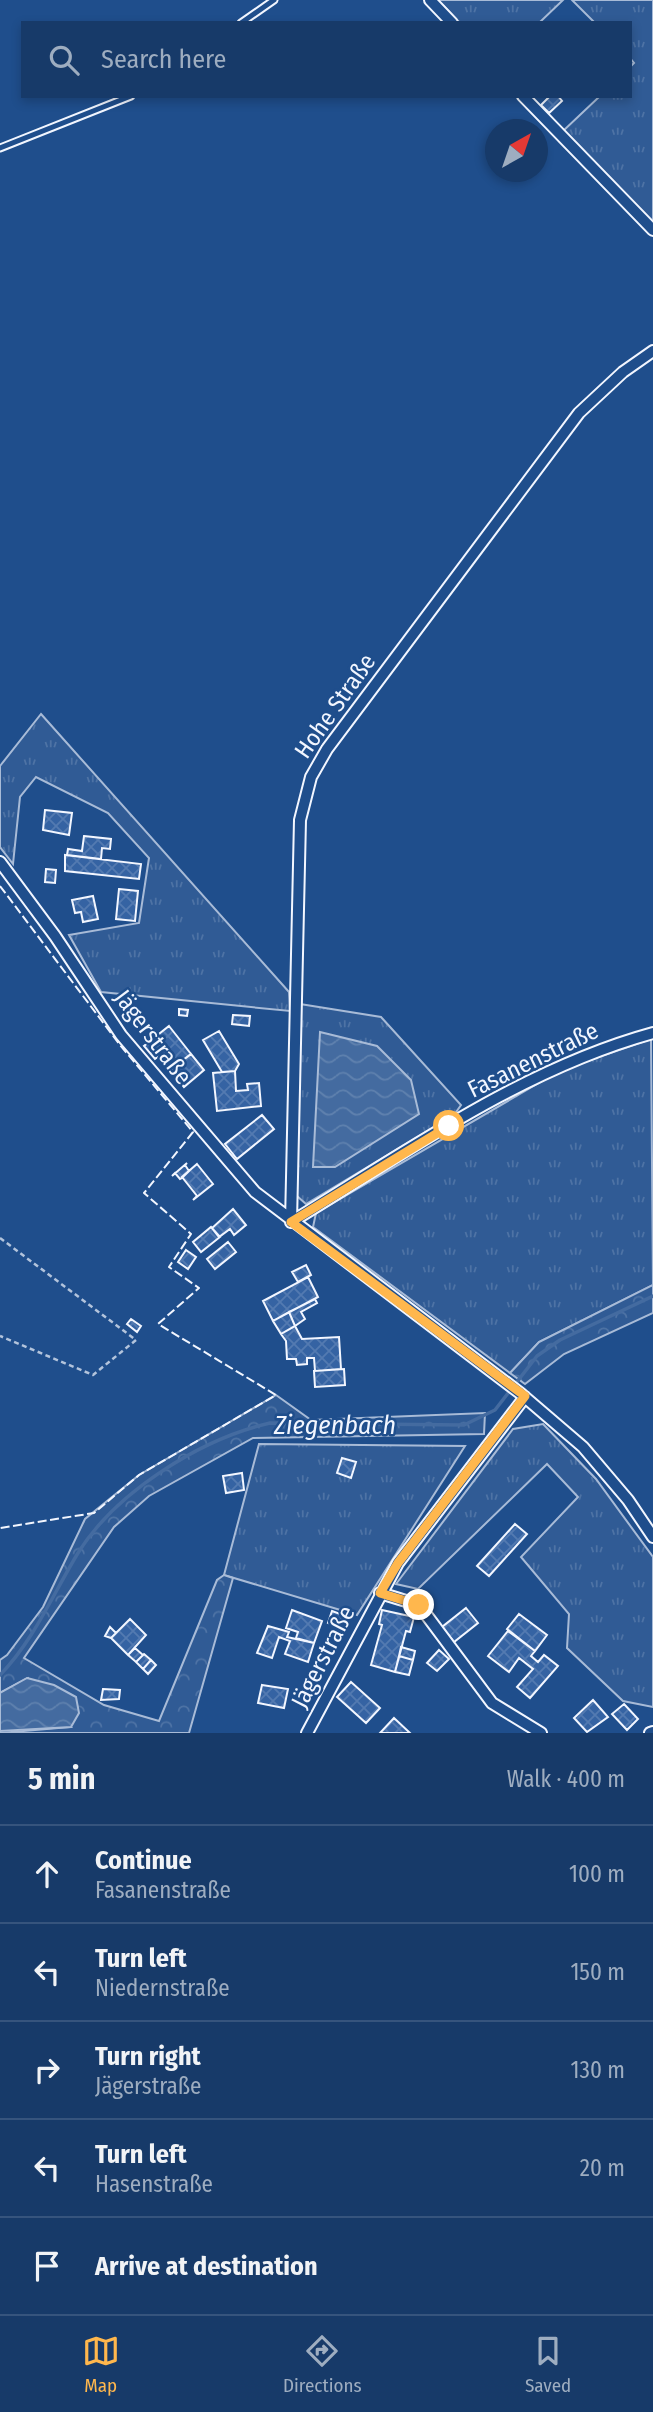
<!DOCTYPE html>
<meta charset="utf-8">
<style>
:root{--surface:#173a69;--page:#20416f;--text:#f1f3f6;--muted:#9eadc0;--line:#36547d;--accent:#ffb74d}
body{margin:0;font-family:"Fira Sans Condensed",sans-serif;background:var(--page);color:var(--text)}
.compass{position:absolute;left:485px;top:119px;width:63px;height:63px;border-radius:50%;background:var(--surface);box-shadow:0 4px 10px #0003;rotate:40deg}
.stop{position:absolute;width:21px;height:21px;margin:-16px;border:5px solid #ffb74d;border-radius:50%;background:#fff}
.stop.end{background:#ffb74d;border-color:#fff;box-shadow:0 2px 7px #0008}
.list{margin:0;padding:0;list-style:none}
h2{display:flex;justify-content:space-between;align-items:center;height:91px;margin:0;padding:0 28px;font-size:30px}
h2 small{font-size:23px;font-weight:400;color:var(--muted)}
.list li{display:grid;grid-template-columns:46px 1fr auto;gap:21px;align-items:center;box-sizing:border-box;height:98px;padding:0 28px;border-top:2px solid var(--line)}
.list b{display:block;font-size:26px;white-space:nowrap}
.list p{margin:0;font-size:23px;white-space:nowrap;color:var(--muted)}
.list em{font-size:23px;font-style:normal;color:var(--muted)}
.icon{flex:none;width:38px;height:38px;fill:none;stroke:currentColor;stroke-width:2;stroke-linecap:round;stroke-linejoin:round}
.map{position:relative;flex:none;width:653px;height:1733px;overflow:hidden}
.search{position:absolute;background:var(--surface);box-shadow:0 4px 10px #0003;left:21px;right:21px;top:21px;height:77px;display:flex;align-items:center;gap:18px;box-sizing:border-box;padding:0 24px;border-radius:0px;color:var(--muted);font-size:26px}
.sheet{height:581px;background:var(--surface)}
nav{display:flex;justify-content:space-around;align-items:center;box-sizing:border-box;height:98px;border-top:2px solid var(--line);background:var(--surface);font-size:19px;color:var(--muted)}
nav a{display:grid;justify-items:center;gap:4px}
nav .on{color:var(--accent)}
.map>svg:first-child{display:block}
</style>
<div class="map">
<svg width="653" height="1733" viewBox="0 0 653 1733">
<defs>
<pattern id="grass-tufts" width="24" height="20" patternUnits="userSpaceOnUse" patternTransform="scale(1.75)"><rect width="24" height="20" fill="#305b95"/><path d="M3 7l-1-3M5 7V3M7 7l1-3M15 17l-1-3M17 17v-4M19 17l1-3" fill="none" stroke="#4e73a5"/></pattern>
<pattern id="forest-crowns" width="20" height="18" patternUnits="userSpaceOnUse" patternTransform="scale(1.75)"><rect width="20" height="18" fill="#305b95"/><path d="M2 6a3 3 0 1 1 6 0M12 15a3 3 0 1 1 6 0" fill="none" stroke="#4e73a5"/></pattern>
<pattern id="water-waves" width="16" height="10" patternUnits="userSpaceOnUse" patternTransform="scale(1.75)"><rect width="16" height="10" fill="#446ba0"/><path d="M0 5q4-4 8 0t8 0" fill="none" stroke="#5f81ae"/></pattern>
<pattern id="building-cross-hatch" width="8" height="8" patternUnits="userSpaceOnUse" patternTransform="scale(1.75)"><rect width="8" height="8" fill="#3563a3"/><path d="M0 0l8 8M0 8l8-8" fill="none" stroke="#537ab1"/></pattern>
</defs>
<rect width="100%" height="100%" fill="#1f4e8c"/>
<path fill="url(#grass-tufts)" stroke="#a8bbd7" stroke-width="2" d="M438,0H563L539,23H460Z
M572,0H653V223L563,131L600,96H630V67L634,63L630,58V23H595Z
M41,714L289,992L290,1011L101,992L69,935L139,923L149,858L108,813L36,777L20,797L13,864L0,847V766Z
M300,1004L381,1017L461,1105L454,1115L306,1204L297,1196Z
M651,1039L653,1285L539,1342L510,1373L313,1227L316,1213L561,1070Z
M543,1424L596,1479L653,1557V1707L623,1701L567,1648L569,1614L521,1557L578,1497L547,1464L418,1589L396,1584L513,1429Z
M259,1444L465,1446L357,1615L224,1575Z"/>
<path fill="url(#forest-crowns)" stroke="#a8bbd7" stroke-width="2" d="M653,1285V1313L564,1354L525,1384L510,1373L539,1342Z
M276,1395L311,1420L485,1413L484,1434L253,1438L149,1496L114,1527L24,1658L104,1705L159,1721L217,1580L224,1575L233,1578L189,1733H0L71,1727L28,1678L0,1693V1660L7,1655L43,1607L85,1519L139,1475Z"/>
<path fill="url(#water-waves)" stroke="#a8bbd7" stroke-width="2" d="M320,1032L377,1046L411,1080L419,1114L335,1167H313Z
M27,1678L54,1685L76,1697L79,1713L71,1727L0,1731V1693Z"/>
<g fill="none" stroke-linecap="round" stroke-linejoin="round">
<path stroke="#446ba0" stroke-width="3.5" d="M0,1675C34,1640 53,1594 78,1553C116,1492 200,1439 270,1423L464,1425L495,1410L537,1356L560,1340L653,1296"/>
</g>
<path fill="url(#building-cross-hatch)" stroke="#f2f6ff" stroke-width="2" d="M550,96H558L562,101L549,113L541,105Z
M45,810L72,813L69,835L43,830Z
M84,836L111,839L110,849L102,848L101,859L67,855L68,849L82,851Z
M65,855L141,864L139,879L65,871Z
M46,869L56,870L55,883L45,882Z
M119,889L138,891L135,921L116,919Z
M93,896L98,919L83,922L81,912L75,913L72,900Z
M179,1009L188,1010L187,1016L179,1015Z
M233,1015L250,1016L249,1026L232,1024Z
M169,1026L191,1054L170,1070L159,1056L155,1059L144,1046Z
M219,1031L239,1064L235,1071L222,1072L203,1040Z
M191,1054L204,1070L184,1087L170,1070Z
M235,1071L236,1091L248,1090L247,1084L259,1083L261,1106L217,1111L213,1073Z
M262,1115L274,1129L237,1159L225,1144Z
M187,1163L185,1165L189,1171L182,1178L180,1179L175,1173L172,1176Z
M197,1164L213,1184L193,1200L197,1196L182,1177Z
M233,1209L246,1225L234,1235L230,1229L219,1237L212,1228Z
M211,1227L220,1237L201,1252L193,1242Z
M228,1242L236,1252L215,1269L207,1259Z
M186,1250L196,1257L188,1269L178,1262Z
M306,1265L311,1275L298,1282L292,1272Z
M308,1277L318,1297L273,1321L263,1301Z
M315,1299L317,1303L301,1312L305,1319L295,1326L289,1312Z
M289,1312L295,1326L281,1334L273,1321Z
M131,1319L141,1326L137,1332L127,1324Z
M295,1326L302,1339L339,1337L341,1369L315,1371L314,1358H307V1364L297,1365L296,1359H287L286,1341L281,1334Z
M344,1369L345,1385L315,1387L314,1371Z
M342,1458L356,1462L351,1478L337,1473Z
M242,1473L244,1490L226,1493L223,1476Z
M515,1524L527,1534L489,1576L477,1566Z
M466,1608L478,1623L454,1642L442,1627Z
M292,1610L322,1621L314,1643L296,1638L298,1632L286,1628Z
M382,1610L414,1617L410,1632L406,1631L395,1672L371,1665L382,1625L379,1624Z
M332,1611L343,1615L339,1627L328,1623Z
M519,1614L547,1635L535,1651L507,1629Z
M130,1619L146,1635L128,1655L111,1638Z
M268,1626L289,1632L287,1637L314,1643L308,1662L285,1654L290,1641L279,1637L272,1658L257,1653Z
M110,1627L116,1633L111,1638L105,1636Z
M508,1631L535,1651L531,1656L538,1662L544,1655L558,1666L530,1698L517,1687L533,1669L519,1658L509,1672L488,1656Z
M401,1647L415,1651L413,1660L399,1656Z
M135,1648L143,1655L136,1662L128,1655Z
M439,1650L449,1659L437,1671L427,1663Z
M144,1654L151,1660L143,1669L136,1662Z
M399,1656L413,1660L409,1675L395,1672Z
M151,1660L156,1665L148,1674L143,1669Z
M351,1682L380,1708L366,1723L337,1697Z
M262,1685L288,1689L284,1708L258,1703Z
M103,1689L120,1690L119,1699L101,1700Z
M593,1700L608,1717L587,1732L574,1718Z
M624,1704L638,1719L627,1730L612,1714Z
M394,1718L410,1733H380Z"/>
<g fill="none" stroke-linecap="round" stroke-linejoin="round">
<g stroke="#f2f6ff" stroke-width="9">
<path id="service" d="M241,23L274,0
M0,148L131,96"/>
</g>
<g stroke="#f2f6ff" stroke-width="14">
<path id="minor" d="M430,0L452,23
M523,96L653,230
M0,862L55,936L121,1035L255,1192L520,1393L583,1447L628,1500L653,1537
M291,1222L300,820L311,777L327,749L579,413L623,372L653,351
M291,1222C406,1152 522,1069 653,1033
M380,1593L419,1605L492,1703L541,1733
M307,1733L398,1563L525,1397
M650,1733L653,1732"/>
</g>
<path stroke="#b3c4dc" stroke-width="2.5" stroke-dasharray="5 3.5" stroke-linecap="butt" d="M0,1238L136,1340L93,1375L0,1336"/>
<use href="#service" stroke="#1f4e8c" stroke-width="5"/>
<use href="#minor" stroke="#1f4e8c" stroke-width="10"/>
<path stroke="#f2f6ff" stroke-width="2" stroke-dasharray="9 3.5" stroke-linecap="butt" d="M0,886L120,1045L193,1132L144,1193L191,1234L169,1267L199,1288L158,1324L276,1395L139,1475L94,1513L0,1528"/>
</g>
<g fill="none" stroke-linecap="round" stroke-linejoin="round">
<path stroke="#ffb74d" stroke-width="9" d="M419,1605L380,1593L398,1563L525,1396L291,1222L449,1126"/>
</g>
<g text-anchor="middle" stroke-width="5" stroke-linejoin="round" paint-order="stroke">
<g font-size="24" fill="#f2f6ff" stroke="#1f4e8c">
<text transform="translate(335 706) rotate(-55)" y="8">Hohe Straße</text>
<text transform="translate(153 1037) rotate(53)" y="8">Jägerstraße</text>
<text transform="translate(533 1060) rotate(-26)" y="8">Fasanenstraße</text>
<text transform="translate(323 1657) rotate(-63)" y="8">Jägerstraße</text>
</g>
<g font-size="26" font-style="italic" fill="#f2f6ff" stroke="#1f4e8c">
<text x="335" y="1434">Ziegenbach</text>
</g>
</g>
</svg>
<svg class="compass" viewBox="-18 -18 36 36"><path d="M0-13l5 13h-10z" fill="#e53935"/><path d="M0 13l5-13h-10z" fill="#9eadc0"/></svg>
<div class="stop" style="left:449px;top:1126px"></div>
<div class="stop end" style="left:419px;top:1605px"></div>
<div class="search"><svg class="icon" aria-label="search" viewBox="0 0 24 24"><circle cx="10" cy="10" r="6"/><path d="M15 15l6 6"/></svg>Search here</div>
</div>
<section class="sheet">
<h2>5 min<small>Walk · 400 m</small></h2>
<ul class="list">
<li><svg class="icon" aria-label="ahead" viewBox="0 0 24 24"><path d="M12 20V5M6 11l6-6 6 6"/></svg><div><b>Continue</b><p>Fasanenstraße</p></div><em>100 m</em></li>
<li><svg class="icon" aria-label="left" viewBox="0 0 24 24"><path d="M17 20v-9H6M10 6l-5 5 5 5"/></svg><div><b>Turn left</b><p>Niedernstraße</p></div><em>150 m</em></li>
<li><svg class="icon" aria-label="right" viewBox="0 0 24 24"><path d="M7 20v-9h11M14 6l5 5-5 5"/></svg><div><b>Turn right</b><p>Jägerstraße</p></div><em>130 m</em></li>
<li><svg class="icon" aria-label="left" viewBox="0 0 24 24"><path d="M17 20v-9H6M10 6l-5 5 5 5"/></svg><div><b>Turn left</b><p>Hasenstraße</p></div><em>20 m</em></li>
<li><svg class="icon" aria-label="arrive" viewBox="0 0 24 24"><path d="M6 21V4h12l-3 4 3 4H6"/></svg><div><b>Arrive at destination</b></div></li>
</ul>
</section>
<nav>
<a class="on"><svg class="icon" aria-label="map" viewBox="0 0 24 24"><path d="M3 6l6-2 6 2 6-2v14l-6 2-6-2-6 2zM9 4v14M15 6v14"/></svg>Map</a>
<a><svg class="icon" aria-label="directions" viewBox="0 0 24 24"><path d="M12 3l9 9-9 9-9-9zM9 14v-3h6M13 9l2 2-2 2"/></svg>Directions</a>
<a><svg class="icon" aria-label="saved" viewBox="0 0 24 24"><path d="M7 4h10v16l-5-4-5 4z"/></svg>Saved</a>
</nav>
